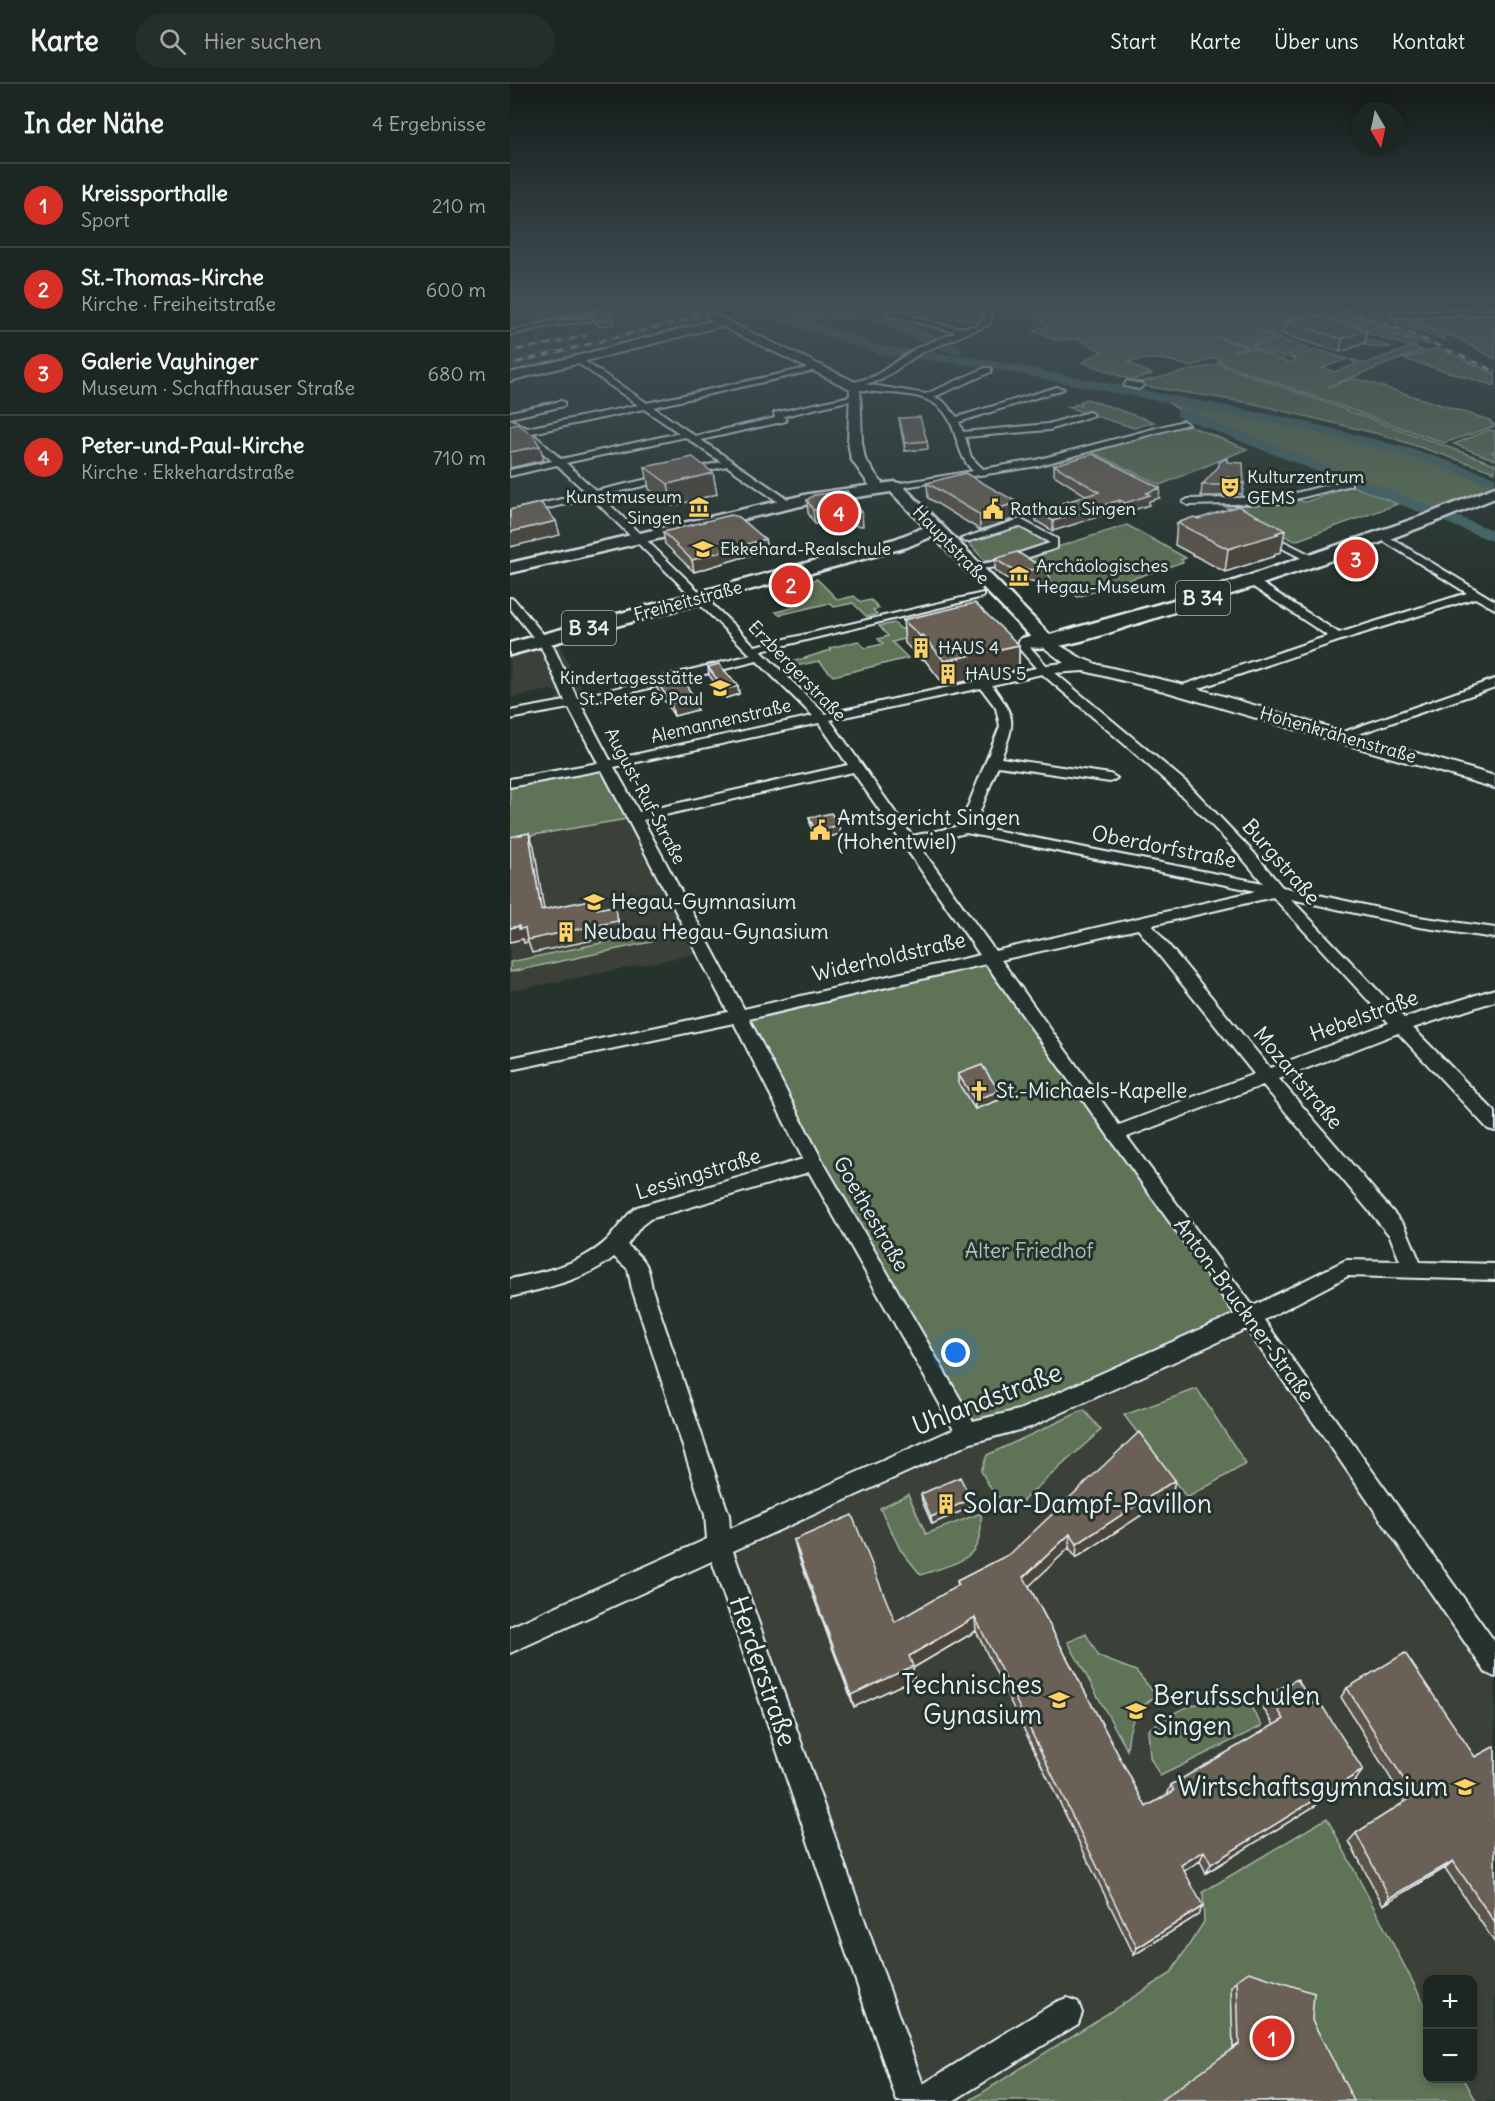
<!DOCTYPE html>
<html lang="de">
<meta charset="utf-8">
<style>
:root{--surface:#1c2622;--page:#252e2a;--text:#f1f3f6;--muted:#a0a5a5;--line:#3a4340;--accent:#d93025}
body{margin:0;font-family:Delius,sans-serif;background:var(--page);color:var(--text)}
.controls{position:absolute;right:18px;bottom:18px;display:grid;overflow:hidden;border-radius:12px;box-shadow:0 3px 9px #0003}
.controls button{width:54px;height:54px;display:grid;place-items:center;padding:0;border:0;border-bottom:2px solid var(--line);background:var(--surface);color:var(--text);font:30px sans-serif}
.compass{position:absolute;left:841px;top:18px;width:54px;height:54px;border-radius:50%;background:var(--surface);box-shadow:0 3px 9px #0003;rotate:171deg}
.you{position:absolute;left:446px;top:1269px;width:21px;height:21px;margin:-15px;border:4px solid #fff;border-radius:50%;background:#1a73e8;box-shadow:0 0 0 9px #1a73e833}
.badge{display:grid;place-items:center;width:39px;height:39px;border-radius:50%;background:var(--accent);color:#fff;font-size:20px;font-weight:700}
.pin{position:absolute;translate:-50% -50%;border:3px solid #fff;box-shadow:0 2px 6px #0006}
.list{margin:0;padding:0;list-style:none}
h2{display:flex;justify-content:space-between;align-items:center;height:78px;margin:0;padding:0 24px;font-size:26px}
h2 small{font-size:20px;font-weight:400;color:var(--muted)}
.list li{display:grid;grid-template-columns:39px 1fr auto;gap:18px;align-items:center;box-sizing:border-box;height:84px;padding:0 24px;border-top:2px solid var(--line)}
.list b{display:block;font-size:22px;white-space:nowrap}
.list p{margin:0;font-size:20px;white-space:nowrap;color:var(--muted)}
.list em{font-size:20px;font-style:normal;color:var(--muted)}
.icon{flex:none;width:33px;height:33px;fill:none;stroke:currentColor;stroke-width:2;stroke-linecap:round;stroke-linejoin:round}
.map{position:relative;flex:none;width:985px;height:2017px;overflow:hidden}
header{display:flex;align-items:center;gap:36px;box-sizing:border-box;height:84px;padding:0 30px;background:var(--surface);border-bottom:2px solid var(--line)}
header strong{font-size:28px}
nav{display:flex;gap:33px;margin-inline-start:auto;font-size:21px}
.search{width:420px;height:54px;background:var(--page);display:flex;align-items:center;gap:15px;box-sizing:border-box;padding:0 21px;border-radius:33px;color:var(--muted);font-size:22px}
main{display:flex}
aside{flex:1;background:var(--surface)}
.map>svg:first-child{display:block}
</style>
<header>
<strong>Karte</strong>
<div class="search"><svg class="icon" aria-label="search" viewBox="0 0 24 24"><circle cx="10" cy="10" r="6"/><path d="M15 15l6 6"/></svg>Hier suchen</div>
<nav><a>Start</a><a>Karte</a><a>Über uns</a><a>Kontakt</a></nav>
</header>
<main>
<aside>
<h2>In der Nähe<small>4 Ergebnisse</small></h2>
<ul class="list">
<li><span class="badge">1</span><div><b>Kreissporthalle</b><p>Sport</p></div><em>210 m</em></li>
<li><span class="badge">2</span><div><b>St.-Thomas-Kirche</b><p>Kirche · Freiheitstraße</p></div><em>600 m</em></li>
<li><span class="badge">3</span><div><b>Galerie Vayhinger</b><p>Museum · Schaffhauser Straße</p></div><em>680 m</em></li>
<li><span class="badge">4</span><div><b>Peter-und-Paul-Kirche</b><p>Kirche · Ekkehardstraße</p></div><em>710 m</em></li>
</ul>
</aside>
<div class="map">
<svg width="985" height="2017" viewBox="0 0 985 2017">
<rect width="100%" height="100%" fill="#26332d"/>
<filter id="ink" filterUnits="userSpaceOnUse"><feTurbulence type="fractalNoise" baseFrequency=".0167" numOctaves="2"/><feDisplacementMap in="SourceGraphic" scale="12" xChannelSelector="R" yChannelSelector="G"/><feConvolveMatrix kernelMatrix="1 2 1 2 8 2 1 2 1" color-interpolation-filters="sRGB"/></filter>
<g filter="url(#ink)">
<path fill="#3b4139" fill-rule="evenodd" d="M100,230L117,239L167,230L187,239L0,289V251Z
M48,558L76,613L47,620L45,615L49,610L40,606L2,613L0,571Z
M123,734L196,868L0,907V755Z
M740,1233L985,1580V2017H403L209,1461ZM918,1896H962V1994H918Z"/>
<path fill="#5f7356" stroke="#a4b2a7" stroke-width="1.5" fill-rule="evenodd" d="M250,222H318L349,232L334,236L316,232L292,237L261,228Z
M510,222H739L759,227H774L796,222L827,231H776L831,234L904,258L907,260L903,263L913,266L817,303L842,295L851,296L979,336L985,342L934,359L708,278L712,276L703,274L680,283C658,274 641,272 618,279L642,290L621,296L572,278L592,267L568,255L545,256L523,247L537,241L522,228L508,226ZM828,240L901,263L854,280L843,275L840,276L847,280L824,288L812,284L837,275L806,265L780,274L786,276L780,279L741,264L723,267L736,263L707,253L738,262L765,253L750,248C778,255 780,242 800,243C826,243 854,269 881,263L819,244Z
M802,222H819L923,260L919,261Z
M838,222H859L885,231L894,230L865,222H938L945,225H972L967,222H985V275L947,254L898,236L934,252L935,256Z
M768,254L799,264L774,273L742,263Z
M927,264L985,290V302L894,275Z
M708,280L985,380V388L873,351L741,319L621,300Z
M577,315L644,338L624,344L557,323L564,322L565,320L572,322L569,318Z
M657,318L701,321L902,371L985,401L923,428L681,333Z
M675,340L737,365L650,401L580,367Z
M979,346L985,347V367L982,368L985,370V376L944,360Z
M838,400L888,420L785,457L710,420L783,415L795,418L825,408L821,405Z
M617,441L676,474L671,476L673,478L568,513L506,476Z
M512,442L538,457L537,461L484,477L474,476L458,458Z
M307,495L328,516L344,512L351,518L361,516L369,524L363,526L367,530L357,533L343,519L324,523L320,519L269,531L266,528L290,522L279,509L294,505L289,499Z
M384,539L391,545L403,543L411,551L382,558L398,574L323,592L309,577L282,583L278,579L321,566L320,564L348,557L355,564L373,560L368,555L378,552L369,542Z
M97,681L123,734L0,755V699Z
M139,849L141,858L0,888V878Z
M480,873L740,1233L458,1349L228,932Z
M687,1305L736,1380L677,1414L614,1331Z
M574,1326L591,1346L509,1420L485,1412L471,1387L477,1371Z
M398,1410L416,1450L471,1429C474,1477 450,1477 411,1491L390,1465L370,1424Z
M576,1550L589,1573L626,1587L647,1612C623,1625 619,1641 617,1666L558,1558Z
M734,1611L752,1642L650,1692L640,1673L638,1646C672,1619 692,1618 734,1611Z
M817,1734L917,1925L918,1994L954,1995L966,2017H459L660,1890L694,1838L693,1808Z"/>
<g fill="none" stroke-linecap="round" stroke-linejoin="round">
<path stroke="#87a1a3" stroke-width="2" d="M371,222L465,237
M688,222L762,231
M770,232L795,234"/>
<path fill="#466b6a" fill-rule="evenodd" d="M225,222H244L304,238L371,262L472,275L788,336L909,367L985,393V403L899,373L787,344L472,283L369,270Z
M323,222C347,221 436,250 452,266L451,269H441Z
M672,325L985,447V458L667,332V326Z"/>
<g stroke="#e8f1f8" stroke-width="4">
<path id="street" d="M111,222H125L0,251V247Z
M467,222H475L483,232L478,241L412,268L371,296L355,300L416,310L475,284H481V288L424,313L433,317L447,333L547,303L554,305L449,338L453,348L538,340L579,328L584,331L539,346L455,353L461,373L473,385L526,376L673,337L678,340L527,382L381,405L380,403L385,400L463,387C444,369 449,339 428,322C402,302 360,315 338,300L365,292L406,264L446,248L378,231V227C404,226 459,261 475,232Z
M985,226V230L885,233L881,231L885,229Z
M68,273L137,319L311,281L315,284L143,323L185,352L265,334L264,329L350,310V314L274,332L276,337L191,356L282,418V422H274L217,382L91,412L245,562L473,509V513L251,567L315,630L526,584L507,562L510,555H518L519,562L538,583L676,698L744,769L772,803L909,833L985,844V854L909,843L781,815L894,934L985,905V917L903,944L985,1028V1047L978,1045L888,949L769,995L895,1142L910,1178L985,1180V1196L838,1192L754,1236L985,1558V1593L976,1589L814,1353L736,1245L520,1343L461,1359L223,1467L413,2000L546,1918L557,1914L568,1918L572,1929L568,1940L443,2017H387L202,1477L0,1569V1543L197,1455L195,1431L122,1205L118,1185L104,1173C76,1196 35,1204 0,1213V1195C33,1188 69,1181 95,1158C107,1147 113,1133 127,1123L293,1075L224,939L0,986V974L218,928L92,686L0,703V695L88,679L59,624L0,635V627L55,617L31,563L0,524V514L4,515L43,562L67,614L241,571L82,414L0,433V427L77,409L47,381L0,392V386L42,377L14,351H5L3,349L7,346L0,342V335L17,344L128,321L65,277ZM134,325L169,349L51,375L22,349ZM175,353L211,378L86,407L56,379ZM247,577L303,632L100,676L71,621ZM532,590C609,656 689,719 753,799L464,742L488,682L600,698L607,694L600,690L491,674C506,636 506,635 482,601ZM471,604L486,624L490,642L450,742L402,752L320,636ZM309,639L338,681L129,728L104,683ZM343,688L470,871L234,925L133,736ZM456,749L746,807L485,867L408,760ZM763,813L879,939L760,984L642,841ZM628,845L744,990L609,1041L491,876ZM476,880L725,1230L509,1326L463,1337L312,1076L239,935ZM753,1001L880,1152L890,1177L836,1176L743,1222L617,1053ZM299,1088L444,1345L220,1445L219,1431L142,1205C138,1180 137,1177 117,1161L131,1142L140,1135Z
M617,297L632,300L633,302L629,305L614,302Z
M51,317L54,318V322L0,334V328Z
M837,396L841,397V401L770,419L678,421L673,418L678,415L770,413Z
M510,435L547,455V464L488,483L459,486V482L482,478L540,459L509,442L456,458L451,455Z
M751,446L805,473L806,475L797,477L747,451L746,449Z
M871,448L985,517V525L965,514L831,556L675,609H667V603L818,552L737,499V495H745L829,549L957,509L867,453V449Z
M985,595V603L834,655L829,656L822,652Z"/>
</g>
<g stroke="#e8f1f8" stroke-width="4">
<path id="secondary" d="M169,222H183L189,226L184,229Z
M198,228L350,300L352,358L355,375L376,405L374,408H364L341,375L338,358L340,305L211,242L0,297V289L202,237L193,231Z
M536,553L571,574L589,581L679,602L985,692V704L654,607L574,587L528,590L525,586L528,582L554,579L527,558Z"/>
</g>
<g stroke="#e8f1f8" stroke-width="5">
<path id="primary" d="M385,398L391,400L540,551L692,508L915,431L985,403V414C870,461 751,502 632,538C600,548 544,570 512,562L509,558L512,554L520,552L423,452L397,463L0,571V559L385,455L415,443L381,408L299,420L0,489V479L299,410Z"/>
</g>
<use href="#street" fill="#26332d" fill-rule="evenodd"/>
<use href="#secondary" fill="#26332d" fill-rule="evenodd"/>
<use href="#primary" fill="#26332d" fill-rule="evenodd"/>
<g stroke="#e8f1f8" stroke-width="3">
<path id="rail" d="M826,222L900,249L985,287
M52,257L75,252
M0,267L60,256
M0,280L230,222"/>
</g>
<use href="#rail" stroke="#26332d" stroke-width="2" stroke-dasharray="7" stroke-linecap="butt"/>
</g>
<path fill="#5c5348" stroke="#e8f1f8" stroke-width="1.5" d="M35,222H88V225L39,236L32,232L30,223Z
M94,226L103,235L104,240L88,242L83,237L49,242Z
M776,238L855,259L830,268L774,251Z
M389,334L417,357L418,365L395,367L390,341Z
M717,378L734,400L732,411L715,404L713,412H691L692,401Z
M544,381L649,414L639,417V421L614,429L609,426L543,447L526,437V427L577,412L544,391Z
M135,383L203,389L207,410L162,422L139,405Z
M417,399L507,434L470,446L418,414Z
M297,416L352,428L353,442L334,441L331,437L305,440L298,429Z
M688,435L775,446L771,468L765,470V472L715,488L665,461L667,439Z
M153,448L255,455L257,466L184,488L155,460Z
M485,475L539,487V499L510,496L504,499L485,487Z
M393,536L509,561V585L435,602L414,575L411,576L395,559Z
M198,583L228,602L229,610L216,614L199,591Z
M145,595L187,626L164,632L148,607Z
M299,734L329,741L330,750L308,756L301,743Z
M448,990L489,1016L465,1025L448,999Z
M411,1410L461,1415V1423L422,1440L412,1417Z
M662,1411L566,1474L559,1464L519,1502L636,1723L657,1711L661,1701L764,1641L753,1624L758,1611L845,1697L696,1789L690,1777L674,1787L688,1831L624,1871L466,1547L403,1584L404,1595L344,1623L288,1471L284,1456L385,1538L448,1502L447,1497L500,1470Z
M837,1604L965,1673L985,1662V1859L935,1784L873,1821L839,1757L846,1749L895,1718L831,1613Z
M727,1896L804,1909L723,1964L721,1903Z"/>
<path fill="#4b443b" stroke="#e8f1f8" stroke-width="1.5" d="M60,222H88V225L39,236L37,227Z
M82,232L83,237L49,242L48,237Z
M103,235L104,240L88,242L87,237Z
M857,246L855,259L830,268L832,255Z
M417,357L418,365L395,367V359Z
M30,362L34,376L0,384V368Z
M203,389L207,410L162,422L158,400Z
M717,393L715,404L713,412L714,401Z
M650,404L649,414L639,417V421L614,429L615,419L636,409Z
M610,416L609,426L543,447V437Z
M507,418V434L470,446V431Z
M330,423L331,437L305,440L303,426Z
M46,437L50,451L0,463V448Z
M775,446L771,468L765,470V472L715,488L718,465Z
M255,455L257,466L184,488L182,476Z
M511,485L510,496L504,499V487Z
M413,551L414,575L411,576L410,552Z
M509,561V585L435,602L434,577Z
M228,602L229,610L216,614L214,605Z
M184,613L187,626L164,632L161,619Z
M329,741L330,750L308,756L306,747Z
M19,749L24,762L36,839L31,826Z
M104,822L112,850L22,869L18,858L14,859L13,855L0,858V844Z
M489,1007V1016L465,1025V1016Z
M665,1396L662,1411L566,1474L567,1460Z
M461,1415V1423L422,1440L421,1433Z
M560,1450L559,1464L514,1507V1493Z
M465,1533L466,1547L403,1584L404,1595L344,1623L341,1611L399,1572Z
M853,1686L845,1697L696,1789L701,1780Z
M694,1767L690,1777L667,1791L671,1781Z
M943,1777L935,1784L873,1821L880,1814Z
M693,1822L688,1831L624,1871L627,1864Z"/>
<path fill="#6b6154" stroke="#e8f1f8" stroke-width="1.5" d="M35,222H60L37,227L30,223Z
M94,226L103,235L87,237L82,232L48,237Z
M801,230L857,246L832,255L776,238Z
M410,333L417,357L395,359L389,334Z
M8,340L23,351L30,362L0,368V342Z
M583,370L650,404L636,409L640,411L615,419L610,416L543,437L526,427L589,408L544,381Z
M183,373L203,389L158,400L135,383Z
M717,374V378L733,379L734,400L717,393L714,401H692L709,382V378Z
M455,389L507,418L470,431L417,399Z
M337,407L352,428H333L330,423L303,426L297,416L304,411Z
M31,419L46,437L0,448V426Z
M728,422L775,446L766,449L768,450L718,465L667,439L684,433L688,435Z
M221,431L229,433L255,455L182,476L153,448Z
M507,468L539,487L511,485L504,487L485,475Z
M465,519L509,561L434,577L413,551L410,552L393,536Z
M209,580L228,602L214,605L198,583Z
M168,589L184,613L161,619L145,595Z
M321,729L329,741L306,747L299,734Z
M19,749L31,826L85,815L87,825L104,822L108,837L17,856L15,844L9,845V842L0,844V753Z
M472,981L489,1007L465,1016L448,990Z
M629,1348L665,1396L567,1460L560,1450L514,1493L636,1723L664,1707L661,1701L774,1635L758,1611L787,1595L803,1620L809,1617L853,1686L701,1780L694,1767L671,1781L693,1822L627,1864L465,1533L399,1572L403,1582L341,1611L284,1456L342,1431L385,1538L449,1501L447,1497L500,1470Z
M450,1393L461,1415L421,1433L411,1410Z
M895,1569L965,1673L985,1662V1839L943,1777L880,1814L846,1749L904,1712L837,1604Z
M739,1888L804,1909L802,1936L844,2017H650L729,1960L727,1896Z"/>
</g>
<linearGradient id="sky" x2="0" y2="1"><stop stop-color="#151c19"/><stop offset="0.44" stop-color="#415057"/><stop offset="1" stop-color="#415057" stop-opacity="0"/></linearGradient>
<rect width="985" height="504" fill="url(#sky)"/>
<defs>
<g id="theatre-bare" transform="scale(1.62)"><path d="M-5-5.5Q0-4 5-5.5V0Q5 5 0 6Q-5 5-5 0ZM-3.3-2.5H-1v1.5H-3.3ZM1-2.5H3.3v1.5H1ZM-2.8 1Q0 5.5 2.8 1Z" fill="#ffd166" stroke="#26332d" stroke-width="2.5" paint-order="stroke"/></g>
<g id="museum-bare" transform="scale(1.62)"><path d="M0-6L6-3V-2H-6V-3ZM-5-1h2V3h-2ZM-1-1h2V3h-2ZM3-1h2V3H3ZM-6 4H6V6H-6Z" fill="#ffd166" stroke="#26332d" stroke-width="2.5" paint-order="stroke"/></g>
<g id="civic-bare" transform="scale(1.62)"><path d="M-.6-6.5H3V-4.5H.6V-3L4-1V1h2V6H-6V1h2V-1L-.6-3ZM-1.2 2.5V6h2.4V2.5Z" fill="#ffd166" stroke="#26332d" stroke-width="2.5" paint-order="stroke"/></g>
<g id="school-bare" transform="scale(1.62)"><path d="M0-5L7-2L0 1L-7-2ZM-4 1L0 2.5L4 1V4Q0 6-4 4Z" fill="#ffd166" stroke="#26332d" stroke-width="2.5" paint-order="stroke"/></g>
<g id="building-bare" transform="scale(1.62)"><path d="M-4-6H4V6H1V3H-1V6H-4ZM-2.5-4.3h1.7v1.8h-1.7ZM.8-4.3h1.7v1.8H.8ZM-2.5-1h1.7V.8h-1.7ZM.8-1h1.7V.8H.8Z" fill="#ffd166" stroke="#26332d" stroke-width="2.5" paint-order="stroke"/></g>
<g id="church-bare" transform="scale(1.62)"><path d="M-1.2-6h2.4v3.5h3.3v2.4h-3.3V6h-2.4V-.1h-3.3v-2.4h3.3Z" fill="#ffd166" stroke="#26332d" stroke-width="2.5" paint-order="stroke"/></g>
</defs>
<g fill-rule="evenodd">
<use href="#theatre-bare" x="720" y="403"/>
<use href="#museum-bare" x="189" y="423"/>
<use href="#civic-bare" x="483" y="425"/>
<use href="#school-bare" x="193" y="465"/>
<use href="#museum-bare" x="509" y="492"/>
<use href="#building-bare" x="411" y="564"/>
<use href="#building-bare" x="438" y="590"/>
<use href="#school-bare" x="210" y="604"/>
<use href="#civic-bare" x="310" y="746"/>
<use href="#school-bare" x="84" y="818"/>
<use href="#building-bare" x="56" y="848"/>
<use href="#church-bare" x="469" y="1007"/>
<use href="#building-bare" x="436" y="1420"/>
<use href="#school-bare" x="549" y="1616"/>
<use href="#school-bare" x="626" y="1627"/>
<use href="#school-bare" x="955" y="1703"/>
</g>
<g text-anchor="middle" stroke-width="6" stroke-linejoin="round" paint-order="stroke">
<g font-size="18" fill="#e8f1f8" stroke="#26332d" text-anchor="start">
<text x="737" y="399">Kulturzentrum<tspan x="737" dy="21">GEMS</tspan></text>
<text x="172" y="419" text-anchor="end">Kunstmuseum<tspan x="172" dy="21">Singen</tspan></text>
<text x="500" y="431">Rathaus Singen</text>
<text x="210" y="471">Ekkehard-Realschule</text>
<text x="526" y="488">Archäologisches<tspan x="526" dy="21">Hegau-Museum</tspan></text>
<text x="428" y="570">HAUS 4</text>
<text x="455" y="596">HAUS 5</text>
<text x="193" y="600" text-anchor="end">Kindertagesstätte<tspan x="193" dy="21">St. Peter &amp; Paul</tspan></text>
</g>
<g font-size="18" fill="#e8f1f8" stroke="#26332d">
<text transform="translate(441 461) rotate(46)" y="6">Hauptstraße</text>
<text transform="translate(178 517) rotate(-15)" y="6">Freiheitstraße</text>
<text transform="translate(287 587) rotate(46)" y="6">Erzbergerstraße</text>
<text transform="translate(211 637) rotate(-13)" y="6">Alemannenstraße</text>
<text transform="translate(828 651) rotate(16)" y="6">Hohenkrähenstraße</text>
<text transform="translate(135 712) rotate(62)" y="6">August-Ruf-Straße</text>
</g>
<g fill="#26332d" stroke="#aeb8bb" stroke-width="1.5">
<rect x="666" y="497" width="54" height="34" rx="4.5"/>
<rect x="52" y="527" width="54" height="34" rx="4.5"/>
</g>
<g font-size="20" font-weight="bold" fill="#e8f1f8">
<text x="693" y="521">B 34</text>
<text x="79" y="551">B 34</text>
</g>
<g font-size="21" fill="#e8f1f8" stroke="#26332d" text-anchor="start">
<text x="327" y="741">Amtsgericht Singen<tspan x="327" dy="24">(Hohentwiel)</tspan></text>
<text x="101" y="825">Hegau-Gymnasium</text>
<text x="73" y="855">Neubau Hegau-Gynasium</text>
<text x="486" y="1014">St.-Michaels-Kapelle</text>
</g>
<g font-size="21" fill="#e8f1f8" stroke="#26332d">
<text transform="translate(654 763) rotate(11)" y="7">Oberdorfstraße</text>
<text transform="translate(771 778) rotate(49)" y="7">Burgstraße</text>
<text transform="translate(379 873) rotate(-13)" y="7">Widerholdstraße</text>
<text transform="translate(854 932) rotate(-20)" y="7">Hebelstraße</text>
<text transform="translate(788 994) rotate(50)" y="7">Mozartstraße</text>
<text transform="translate(188 1090) rotate(-17)" y="7">Lessingstraße</text>
<text transform="translate(361 1130) rotate(60)" y="7">Goethestraße</text>
<text transform="translate(734 1226) rotate(54)" y="7">Anton-Bruckner-Straße</text>
</g>
<g font-size="21" fill="#b1bfb7" stroke="#26332d">
<text x="519" y="1174">Alter Friedhof</text>
</g>
<g font-size="26" fill="#e8f1f8" stroke="#26332d">
<text transform="translate(477 1315) rotate(-21)" y="9">Uhlandstraße</text>
<text transform="translate(253 1587) rotate(71)" y="9">Herderstraße</text>
</g>
<g font-size="26" fill="#e8f1f8" stroke="#26332d" text-anchor="start">
<text x="453" y="1429">Solar-Dampf-Pavillon</text>
<text x="532" y="1610" text-anchor="end">Technisches<tspan x="532" dy="30">Gynasium</tspan></text>
<text x="643" y="1621">Berufsschulen<tspan x="643" dy="30">Singen</tspan></text>
<text x="938" y="1712" text-anchor="end">Wirtschaftsgymnasium</text>
</g>
</g>
</svg>
<div class="controls">
<button>+</button>
<button>−</button>
</div>
<svg class="compass" viewBox="-18 -18 36 36"><path d="M0-13l5 13h-10z" fill="#e53935"/><path d="M0 13l5-13h-10z" fill="#a0a5a5"/></svg>
<div class="you"></div>
<div class="pin badge" style="left:762px;top:1954px">1</div>
<div class="pin badge" style="left:281px;top:501px">2</div>
<div class="pin badge" style="left:846px;top:475px">3</div>
<div class="pin badge" style="left:329px;top:429px">4</div>
</div>
</main>
